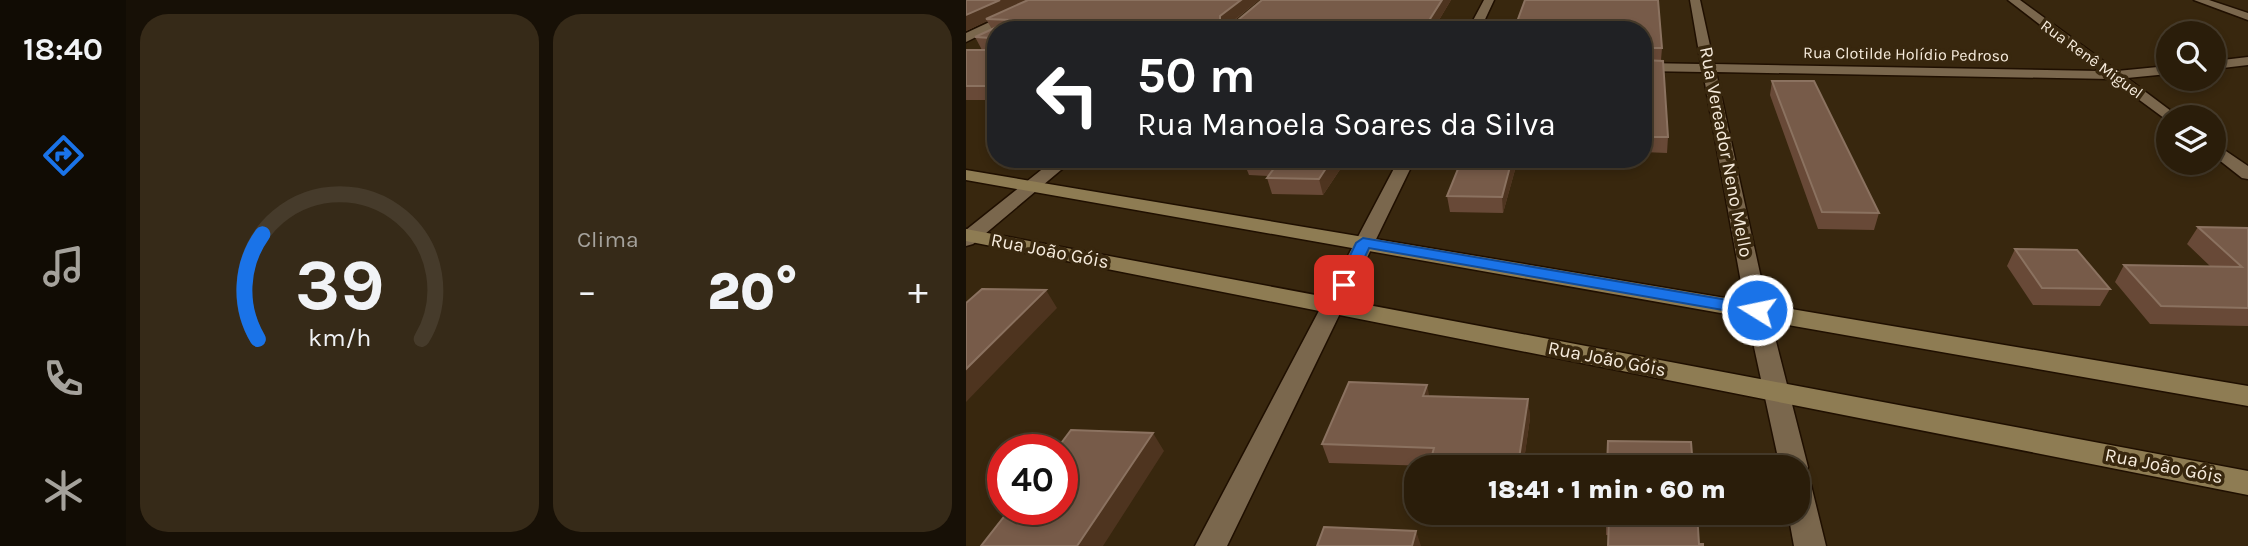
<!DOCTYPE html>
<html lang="pt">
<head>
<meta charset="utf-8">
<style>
	body { margin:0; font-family:Karla,sans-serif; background:#362a18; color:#f1f3f6; height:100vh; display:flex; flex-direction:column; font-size:26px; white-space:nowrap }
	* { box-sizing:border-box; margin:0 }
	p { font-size:23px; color:#a5a29c }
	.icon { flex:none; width:38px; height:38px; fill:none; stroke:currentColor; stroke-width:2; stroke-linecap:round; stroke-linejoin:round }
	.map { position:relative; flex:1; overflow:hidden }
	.drawer { display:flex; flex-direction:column; gap:14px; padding:14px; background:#171006; width:840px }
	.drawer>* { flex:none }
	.hud { position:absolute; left:21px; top:21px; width:665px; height:147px; border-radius:28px; box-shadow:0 4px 10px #0003,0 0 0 2px #463b2b; background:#202124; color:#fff; overflow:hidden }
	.buttons { position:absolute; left:1190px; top:21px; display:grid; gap:14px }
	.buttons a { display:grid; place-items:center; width:70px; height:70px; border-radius:50%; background:#2a1d0a; box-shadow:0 4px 10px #0003,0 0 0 2px #463b2b; font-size:35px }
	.speed { position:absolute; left:21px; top:434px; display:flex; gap:14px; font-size:35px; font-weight:700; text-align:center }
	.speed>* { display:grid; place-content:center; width:91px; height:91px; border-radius:50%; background:#2a1d0a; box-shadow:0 4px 10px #0003,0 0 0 2px #463b2b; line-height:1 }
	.speed .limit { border:10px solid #d22; background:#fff; color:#111 }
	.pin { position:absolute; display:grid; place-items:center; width:60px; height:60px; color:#fff; margin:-30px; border-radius:14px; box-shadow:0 4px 10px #0006 }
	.me { position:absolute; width:77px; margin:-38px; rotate:280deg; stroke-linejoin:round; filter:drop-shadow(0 0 5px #0008) }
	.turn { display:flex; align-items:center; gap:24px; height:147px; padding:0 35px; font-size:32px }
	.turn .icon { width:91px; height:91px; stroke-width:2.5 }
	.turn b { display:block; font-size:49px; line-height:60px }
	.big { font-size:52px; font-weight:800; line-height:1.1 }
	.drawer .tile { flex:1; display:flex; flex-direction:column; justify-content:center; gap:10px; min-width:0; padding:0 24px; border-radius:28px; background:#362a18 }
	.drawer .dial { align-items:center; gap:0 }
	.dial svg { height:182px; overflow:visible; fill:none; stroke:#463b2b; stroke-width:7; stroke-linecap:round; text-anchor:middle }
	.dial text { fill:#f1f3f6; stroke:none }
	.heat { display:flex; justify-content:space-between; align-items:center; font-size:38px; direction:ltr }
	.drawer .tiles { flex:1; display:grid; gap:14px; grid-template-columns:repeat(2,1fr) }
	.trip { position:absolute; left:438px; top:455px; width:406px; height:70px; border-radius:28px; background:#2a1d0a; box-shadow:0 4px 10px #0003,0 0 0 2px #463b2b; font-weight:800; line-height:70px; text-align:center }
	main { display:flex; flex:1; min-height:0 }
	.tab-bar { display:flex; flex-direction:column; width:126px; justify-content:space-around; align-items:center; background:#110c04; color:#a5a29c }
	.tab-bar .icon { width:49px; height:49px }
	.tab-bar .active { color:#1a73e8 }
	.tab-bar b { font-size:32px; color:#f1f3f6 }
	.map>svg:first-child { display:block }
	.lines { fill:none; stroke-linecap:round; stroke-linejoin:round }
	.street-casing { stroke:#1f0f00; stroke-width:3 }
	.secondary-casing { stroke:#1f0f00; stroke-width:3 }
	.street { fill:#7a674d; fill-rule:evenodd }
	.secondary { fill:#8e7c53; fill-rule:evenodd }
	.wall { fill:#684937 }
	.shaded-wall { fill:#4e341f }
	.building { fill:#775b49; stroke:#8b7260; stroke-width:2 }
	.route { fill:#1a73e8; stroke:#114b97; stroke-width:2 }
	.labels { text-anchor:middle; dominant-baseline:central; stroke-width:7; stroke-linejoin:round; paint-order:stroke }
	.far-street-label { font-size:16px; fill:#f7ecdd; stroke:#38270e }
	.street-label { font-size:19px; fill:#f7ecdd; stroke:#38270e }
</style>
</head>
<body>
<main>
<nav class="tab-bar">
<b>18:40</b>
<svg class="icon active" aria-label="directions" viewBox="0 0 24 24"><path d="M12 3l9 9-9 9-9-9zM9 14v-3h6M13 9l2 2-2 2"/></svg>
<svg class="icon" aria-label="music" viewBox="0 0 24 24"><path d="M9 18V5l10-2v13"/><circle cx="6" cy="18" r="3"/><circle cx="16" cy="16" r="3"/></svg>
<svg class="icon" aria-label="phone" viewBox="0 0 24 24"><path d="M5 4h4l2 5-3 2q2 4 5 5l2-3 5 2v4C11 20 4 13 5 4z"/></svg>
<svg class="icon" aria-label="climate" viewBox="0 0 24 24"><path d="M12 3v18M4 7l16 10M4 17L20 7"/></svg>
</nav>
<section class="drawer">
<div class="tiles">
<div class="tile dial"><svg viewBox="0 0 100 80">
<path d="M14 69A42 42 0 1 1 86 69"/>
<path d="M14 69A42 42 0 0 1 16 23" stroke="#1a73e8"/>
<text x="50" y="56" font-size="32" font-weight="700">39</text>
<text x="50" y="72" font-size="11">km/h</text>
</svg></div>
<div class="tile"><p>Clima</p>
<div class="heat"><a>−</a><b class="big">20°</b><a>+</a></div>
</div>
</div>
</section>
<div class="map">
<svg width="1282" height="546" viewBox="0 0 1282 546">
	<rect width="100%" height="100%" fill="#38270e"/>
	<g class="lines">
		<defs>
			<path id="street" d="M71,0H85L0,42V33Z
				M518,0H528L514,30H502Z
				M724,0H734L748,64L1134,71L1042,0H1054L1151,71L1202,66V74L1161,78L1213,117H1202V121L1145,79L750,72L802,310L842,467L838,475L845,485L860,546H828L822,513H831V467H814L780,310L737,72L677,71V63L735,64Z
				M1228,0H1243L1282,13V20Z
				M1282,57V65L1248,69V61Z
				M1248,143L1282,166V179L1276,178L1248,156Z
				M89,159H108L7,244L0,246V230Z
				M433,159H449L261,546H229Z"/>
			<path id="secondary" d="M0,170L1282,386V406L0,180Z
				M0,229L1282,471V495L0,241Z"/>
		</defs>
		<use href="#street" class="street-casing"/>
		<use href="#secondary" class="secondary-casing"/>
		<use href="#street" class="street"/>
		<use href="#secondary" class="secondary"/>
	</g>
	<path class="wall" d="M0,0H293L269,20H272L296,0H485L467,30H30V100H0V50H16L9,37L26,29L21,21L0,31Z
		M677,30L696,48L695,60L702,137L701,153L677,152Z
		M806,81L913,213L908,230L852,229L804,95Z
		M381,159L357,195L306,194L301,178L302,176L283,175L277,160Z
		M552,159L537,213L484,212L481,196Z
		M1232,227L1282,228V326L1184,324L1149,282L1158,265L1245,267L1221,244Z
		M1049,249L1144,289L1134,306L1067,305L1041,266Z
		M463,397L562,399L564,418L557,467H466L465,466L363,463L356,444Z
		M640,513L733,544L640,535Z"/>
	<path class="shaded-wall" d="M34,0H65L20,19L21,21L0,31V15Z
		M275,0H293L258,28L254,20V16Z
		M476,0H485L467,30H457Z
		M366,159H381L357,195L353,179Z
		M546,159H552L537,213L536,197Z
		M80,290L91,308L0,402V369Z
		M461,385L465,404L457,396Z
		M562,399L564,418L557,467H552Z
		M187,433L198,451L137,546H111Z
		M450,531L455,546H446Z"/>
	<path class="building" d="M0,0H34L0,15Z
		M62,0H275L254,16V20H272L296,0H476L457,30L205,27L200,30H30V86H0V50H25V38L9,37L46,20L20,19Z
		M559,0H692L696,48H677V30H548Z
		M677,60L697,61L702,137H677Z
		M806,81H848L913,213L856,212Z
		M278,159H366L353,179L301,178L314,160Z
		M496,159H546L536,197L481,196Z
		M1232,227L1282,228V308L1195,306L1158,265L1276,267Z
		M1049,249L1111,250L1144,289L1076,288Z
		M16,289L80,290L0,369V303Z
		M383,382L461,385L457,396L562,399L552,465L464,462L468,448L356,444Z
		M105,430L187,433L111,546H15L44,509H96V450H90Z
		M642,441L725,442L727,467H641Z
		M640,513H731L733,544H737V546H642L643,517H639Z
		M358,527L450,531L446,546H351Z"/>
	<path class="route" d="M397,238L791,305L800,310L791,316L403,248L384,289H372L370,285L390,243Z"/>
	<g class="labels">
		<g class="far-street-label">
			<text transform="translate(940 54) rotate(1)">Rua Clotilde Holídio Pedroso</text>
			<text transform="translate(1126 59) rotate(36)">Rua Renê Miguel</text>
		</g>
		<g class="street-label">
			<text transform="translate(760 152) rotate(79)">Rua Vereador Neno Mello</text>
			<text transform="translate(84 251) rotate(11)">Rua João Góis</text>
			<text transform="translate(641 359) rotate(11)">Rua João Góis</text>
			<text transform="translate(1198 466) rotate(11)">Rua João Góis</text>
		</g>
	</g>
</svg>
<div class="buttons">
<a><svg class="icon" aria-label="search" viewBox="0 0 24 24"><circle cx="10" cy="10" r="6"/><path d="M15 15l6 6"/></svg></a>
<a><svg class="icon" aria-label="layers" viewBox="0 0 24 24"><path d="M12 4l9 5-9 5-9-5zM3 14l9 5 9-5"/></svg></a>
</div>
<div class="speed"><div class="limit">40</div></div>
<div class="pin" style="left:378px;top:285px;background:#d93025"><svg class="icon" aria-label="arrive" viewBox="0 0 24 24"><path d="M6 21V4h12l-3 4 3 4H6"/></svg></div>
<svg class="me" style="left:791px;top:310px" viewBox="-20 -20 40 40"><circle r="17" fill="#1a73e8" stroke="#fff" stroke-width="3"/><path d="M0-11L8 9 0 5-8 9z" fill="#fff"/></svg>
<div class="trip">18:41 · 1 min · 60 m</div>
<div class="hud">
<div class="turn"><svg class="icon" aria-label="left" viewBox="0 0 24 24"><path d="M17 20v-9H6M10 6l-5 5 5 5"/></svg><div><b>50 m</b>Rua Manoela Soares da Silva</div></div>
</div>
</div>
</main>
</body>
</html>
